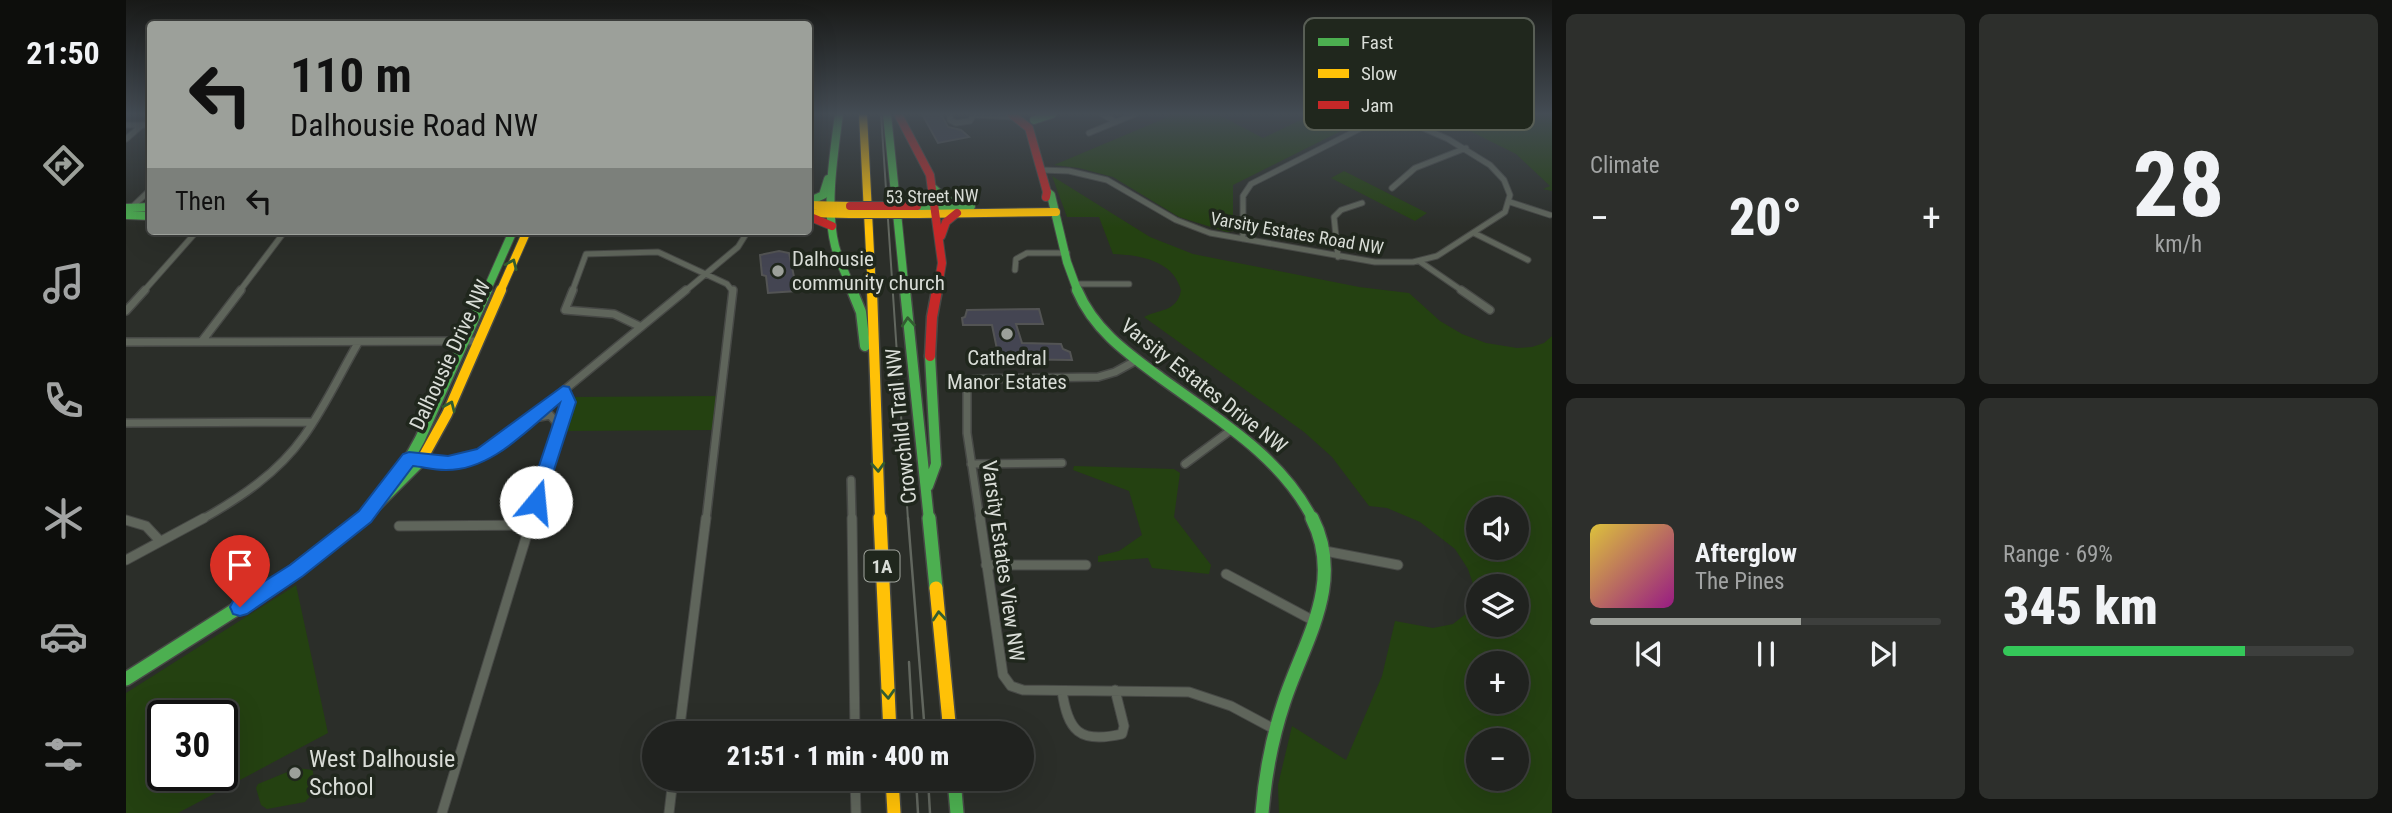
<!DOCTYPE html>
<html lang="en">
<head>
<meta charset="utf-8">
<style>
	body { margin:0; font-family:"Roboto Condensed",sans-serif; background:#2d2f2c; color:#f1f3f6; height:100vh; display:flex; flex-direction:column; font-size:26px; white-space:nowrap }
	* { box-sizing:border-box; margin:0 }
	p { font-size:23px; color:#a2a4a4 }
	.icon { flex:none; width:38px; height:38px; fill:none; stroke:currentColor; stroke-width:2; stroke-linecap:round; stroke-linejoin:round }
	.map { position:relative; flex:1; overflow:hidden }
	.panel { display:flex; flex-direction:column; gap:14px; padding:14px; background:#121311; width:840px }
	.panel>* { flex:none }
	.banner { position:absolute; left:21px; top:21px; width:665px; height:214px; border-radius:7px; box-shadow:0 7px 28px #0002,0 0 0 2px #3d3f3d; background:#9ca09a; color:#111; overflow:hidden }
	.fabs { position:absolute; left:1340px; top:497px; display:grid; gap:14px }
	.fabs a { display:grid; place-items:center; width:63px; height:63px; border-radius:50%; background:#20221f; box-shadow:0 7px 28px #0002,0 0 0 2px #3d3f3d; font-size:35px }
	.speed { position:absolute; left:21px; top:700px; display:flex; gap:14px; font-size:35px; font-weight:700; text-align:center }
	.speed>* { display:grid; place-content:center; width:91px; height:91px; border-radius:50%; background:#20221f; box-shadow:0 7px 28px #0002,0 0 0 2px #3d3f3d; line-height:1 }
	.speed .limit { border:4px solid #111; border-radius:10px; background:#fff; color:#111 }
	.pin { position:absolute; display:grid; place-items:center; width:60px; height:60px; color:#fff; margin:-72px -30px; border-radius:50% 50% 50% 0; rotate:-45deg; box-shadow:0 0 7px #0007 }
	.pin .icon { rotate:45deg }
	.me { position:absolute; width:77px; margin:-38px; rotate:17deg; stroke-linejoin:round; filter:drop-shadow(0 0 5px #0008) }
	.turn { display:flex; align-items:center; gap:24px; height:147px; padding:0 28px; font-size:32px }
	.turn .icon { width:91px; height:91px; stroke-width:2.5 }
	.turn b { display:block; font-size:49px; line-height:60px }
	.then { display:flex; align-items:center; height:66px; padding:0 28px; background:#0003; gap:14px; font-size:26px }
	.big { font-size:52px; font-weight:800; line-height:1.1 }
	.panel .tile { flex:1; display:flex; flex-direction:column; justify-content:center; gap:10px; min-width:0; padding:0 24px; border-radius:10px; background:#2d2f2c }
	.panel .dial { align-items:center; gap:0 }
	.dial b { font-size:91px; line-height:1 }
	.song { display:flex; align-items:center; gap:21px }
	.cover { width:84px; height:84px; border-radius:10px; background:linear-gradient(135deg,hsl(50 70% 55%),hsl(310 70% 35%)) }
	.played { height:7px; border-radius:4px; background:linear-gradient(90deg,#9ca09a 60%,#3d3f3d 60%) }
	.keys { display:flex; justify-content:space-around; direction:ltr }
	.heat { display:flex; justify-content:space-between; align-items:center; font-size:38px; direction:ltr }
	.charge { height:10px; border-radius:5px; background:linear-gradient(90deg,#34c759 69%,#3d3f3d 0) }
	.panel .tiles { flex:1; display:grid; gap:14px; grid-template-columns:repeat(2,1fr) }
	.trip { position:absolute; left:516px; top:721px; width:392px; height:70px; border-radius:35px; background:#20221f; box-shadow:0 7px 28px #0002,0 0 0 2px #3d3f3d; font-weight:800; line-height:70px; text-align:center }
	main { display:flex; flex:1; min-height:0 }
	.tab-bar { display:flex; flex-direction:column; width:126px; justify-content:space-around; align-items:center; background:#0d0e0c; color:#a2a4a4 }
	.tab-bar .icon { width:49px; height:49px }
	.tab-bar .current { color:#9ca09a }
	.tab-bar b { font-size:32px; color:#f1f3f6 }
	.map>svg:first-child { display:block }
	.green { fill:#244111; fill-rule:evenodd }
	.building { fill:#444552; stroke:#535454; stroke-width:2 }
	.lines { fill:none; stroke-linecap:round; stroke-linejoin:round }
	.street-far2-casing { stroke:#474946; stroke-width:7 }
	.street-far1-casing { stroke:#474946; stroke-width:10 }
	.street-casing { stroke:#474946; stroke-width:11 }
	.fast-far2-casing { stroke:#474946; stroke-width:10 }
	.fast-far1-casing { stroke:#474946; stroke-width:13 }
	.fast-casing { stroke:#474946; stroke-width:16 }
	.slow-far2-casing { stroke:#474946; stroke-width:10 }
	.slow-far1-casing { stroke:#474946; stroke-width:13 }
	.slow-casing { stroke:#474946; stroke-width:16 }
	.jam-far1-casing { stroke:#474946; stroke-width:10 }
	.jam-casing { stroke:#474946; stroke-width:13 }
	.street-far2 { stroke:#5f655b; stroke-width:5 }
	.street-far1 { stroke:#5f655b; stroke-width:7 }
	.street { stroke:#5f655b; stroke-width:9 }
	.fast-far2 { stroke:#4caf50; stroke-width:8 }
	.fast-far1 { stroke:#4caf50; stroke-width:10 }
	.fast { stroke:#4caf50; stroke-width:13 }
	.slow-far2 { stroke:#ffc107; stroke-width:8 }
	.slow-far1 { stroke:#ffc107; stroke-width:10 }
	.slow { stroke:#ffc107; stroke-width:13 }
	.jam-far1 { stroke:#c62828; stroke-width:8 }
	.jam { stroke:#c62828; stroke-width:10 }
	.tram-far1 { stroke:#62675f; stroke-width:2 }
	.tram { stroke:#62675f; stroke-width:2.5 }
	.slow-bridge-casing { stroke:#474946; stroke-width:10; stroke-linecap:butt }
	.jam-bridge-casing { stroke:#474946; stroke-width:10; stroke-linecap:butt }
	.slow-bridge { stroke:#ffc107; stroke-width:8 }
	.jam-bridge { stroke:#c62828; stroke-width:8 }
	.oneway { stroke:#325d31 }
	.route { fill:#1a73e8; stroke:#114b97; stroke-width:2 }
	.poi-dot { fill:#9ca09a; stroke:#20271d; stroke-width:2.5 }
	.labels { text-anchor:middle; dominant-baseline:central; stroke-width:7; stroke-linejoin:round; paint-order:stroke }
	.far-street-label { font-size:18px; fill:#d9ddd7; stroke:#20271d }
	.shield { fill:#20271d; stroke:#a2a69f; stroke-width:2 }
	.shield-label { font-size:19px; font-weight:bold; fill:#d9ddd7 }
	.poi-label { font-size:21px; fill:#d9ddd7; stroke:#20271d; text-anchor:start }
	.street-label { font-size:21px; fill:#d9ddd7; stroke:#20271d }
	.near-poi-label { font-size:24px; fill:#d9ddd7; stroke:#20271d; text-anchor:start }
	.key { fill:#20271d; stroke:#585e55; stroke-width:2 }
	.key-label { font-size:19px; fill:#d9ddd7 }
</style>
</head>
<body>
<main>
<nav class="tab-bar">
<b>21:50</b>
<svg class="icon current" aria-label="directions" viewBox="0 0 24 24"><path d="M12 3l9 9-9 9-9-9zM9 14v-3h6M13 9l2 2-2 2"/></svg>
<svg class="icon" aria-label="music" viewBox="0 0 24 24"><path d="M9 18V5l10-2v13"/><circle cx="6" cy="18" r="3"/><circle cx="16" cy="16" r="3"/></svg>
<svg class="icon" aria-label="phone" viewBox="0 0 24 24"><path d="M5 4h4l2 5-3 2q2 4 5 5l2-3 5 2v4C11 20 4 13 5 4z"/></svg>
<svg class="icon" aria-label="climate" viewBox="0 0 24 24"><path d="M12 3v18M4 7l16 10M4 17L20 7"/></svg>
<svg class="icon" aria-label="car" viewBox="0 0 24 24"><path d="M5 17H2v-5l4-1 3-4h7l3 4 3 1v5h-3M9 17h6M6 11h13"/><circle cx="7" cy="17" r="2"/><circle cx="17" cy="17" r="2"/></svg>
<svg class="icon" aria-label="filters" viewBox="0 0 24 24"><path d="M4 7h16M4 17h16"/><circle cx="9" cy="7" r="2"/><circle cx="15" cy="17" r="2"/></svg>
</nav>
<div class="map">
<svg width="1426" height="813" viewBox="0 0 1426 813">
	<rect width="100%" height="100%" fill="#2b2e29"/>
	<path class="green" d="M1049,114H1091L1137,138L1187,114H1249L1107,185V231L1101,232L1053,217L987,177L953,168L928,165Z
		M1322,114H1426V191L1417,189L1424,186L1390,154L1316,117Z
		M1218,171L1301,213L1289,221L1205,178Z
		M926,176L1024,237L1067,254L1233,287L1283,293L1314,321L1336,334L1360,343L1391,348L1406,347L1418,343L1426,336V813H1153L1152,785L1166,726L1220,760L1256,676L1269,621L1307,628L1327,624L1341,613L1347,601V584L1342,569L1329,549L1294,522L1261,508L1243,506L1206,457L1178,432L1018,317C1032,309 1051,313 1055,290C1047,260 1013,255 987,254L973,217H941ZM1353,509H1391V548H1353ZM1353,586H1391V625H1353ZM1353,663H1391V702H1353ZM1353,740H1391V779H1353Z
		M592,396L588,430L438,431L448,397Z
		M948,466L1048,469L1054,473L1048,517L1085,565L1083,574L1026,568L1022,558L972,562V556L993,551L1016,535L1003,491L947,470Z
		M170,585L202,733L52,813H0V693ZM37,716H96V775H37Z
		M171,768L187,770L188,792L179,802L141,809L135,805L130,788L132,784Z"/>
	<path class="building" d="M796,114H815L822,127L835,130L843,137L812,143Z
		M653,251L663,253L671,291L642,293L640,276L636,275L634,255Z
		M913,309L917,324H890L896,343L935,344L937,349L944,352L946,360L873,359L866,325H837L836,318L839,317L841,310Z"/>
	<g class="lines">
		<defs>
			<path id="street-far2" d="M824,114V120L830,123L844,121L848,114
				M976,114L990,122
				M849,115L886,117
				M0,125H24
				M963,133L1009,114
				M0,139L16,125
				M916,170L943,171L981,180L1050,220L1084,233L1249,262H1287L1311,256L1379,212L1384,195L1378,180L1364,165L1322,139L1265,114
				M1266,188L1289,168L1340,148
				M1384,202L1424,215
				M5,208L24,190
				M1348,233L1402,260
				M1117,239V196L1125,184L1263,114
				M1212,257L1208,217L1215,210L1236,203
				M1293,261L1338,292
				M889,270L890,259L901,253H941
				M951,284H1003
				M17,292L71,231
				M113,292L159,231
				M446,292L460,254L532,252L601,284L607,292
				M558,292L612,247L622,231"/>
			<path id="street-far1" d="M447,290L439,310L488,314L515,327
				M1335,290L1364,310
				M0,311L19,290
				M76,341L115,290
				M0,342L352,341
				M408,418L424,415L430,422L431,429
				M0,423L186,422
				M291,460C320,463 344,461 369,447L560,290
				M845,464L936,463
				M1059,464L1105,430
				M725,480L726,520
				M75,520C114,498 152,473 178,436C199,407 214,374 232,343
				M406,520L442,402L437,392
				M580,520L607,290
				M854,520L841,433V384L849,379L972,377L989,372L1011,360"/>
			<path id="street" d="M726,518L729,733
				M854,518L877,675L885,686L897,690L1063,692L1105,706L1148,729
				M0,520L20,526L34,541
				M273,526L403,525
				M1199,551L1272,565
				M0,560L78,518
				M860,565H960
				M1100,574L1188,621
				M936,691C942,731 953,744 996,734L998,726L989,690
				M553,733L580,518
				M729,779L730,813
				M316,813L406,518
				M543,813L547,779"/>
			<path id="fast-far2" d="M713,114C708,153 699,207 709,246C713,261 721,277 727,292
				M761,114L779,292
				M908,120L926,114
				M808,189L819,199L838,206
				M921,192L925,195L941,262L952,292
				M682,202L697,195L702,179
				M791,206H845
				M0,208L24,207
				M0,215L24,216
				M360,292L387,231"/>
			<path id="fast-far1" d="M726,290L735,312L739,346
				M779,290L803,520
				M951,290C968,330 1001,353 1035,378C1090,418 1156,457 1187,520
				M802,486L810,464L804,356
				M249,503L283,459L294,439L361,290
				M236,520L295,461"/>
			<path id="fast" d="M803,518L810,588
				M0,679L156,580L238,518
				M828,779L831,813
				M1136,813C1139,775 1146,738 1158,702C1178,641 1219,583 1186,518"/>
			<path id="slow-far2" d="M737,114L746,292
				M682,205L724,206
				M682,213L724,214
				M792,214L930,212
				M374,292L401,231"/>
			<path id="slow-far1" d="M746,290L754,520
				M295,461L321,414L375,290"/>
			<path id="slow" d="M754,518L764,733
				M810,588L824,733
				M766,779L768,813"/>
			<path id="jam-far1" d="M772,114L804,175L816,263L811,292
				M885,114L903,128L921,192L920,197
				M682,216L706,226
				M815,236L820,222L831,213"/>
			<path id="jam" d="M804,356L806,317L811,290"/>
		</defs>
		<use href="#street-far2" class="street-far2-casing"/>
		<use href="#street-far1" class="street-far1-casing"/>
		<use href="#street" class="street-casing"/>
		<use href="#fast-far2" class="fast-far2-casing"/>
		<use href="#fast-far1" class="fast-far1-casing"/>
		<use href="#fast" class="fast-casing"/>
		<use href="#slow-far2" class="slow-far2-casing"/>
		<use href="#slow-far1" class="slow-far1-casing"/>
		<use href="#slow" class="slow-casing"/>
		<use href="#jam-far1" class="jam-far1-casing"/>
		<use href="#jam" class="jam-casing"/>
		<use href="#street-far2" class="street-far2"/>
		<use href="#street-far1" class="street-far1"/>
		<use href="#street" class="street"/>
		<use href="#fast-far2" class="fast-far2"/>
		<use href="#fast-far1" class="fast-far1"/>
		<use href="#fast" class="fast"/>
		<use href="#slow-far2" class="slow-far2"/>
		<use href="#slow-far1" class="slow-far1"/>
		<use href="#slow" class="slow"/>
		<use href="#jam-far1" class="jam-far1"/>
		<use href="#jam" class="jam"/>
		<path class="tram-far1" d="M755,114L782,520"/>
		<path class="tram" d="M782,518L799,733
			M783,662L787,733
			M790,779L792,813
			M802,779L804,813"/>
		<defs>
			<path id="slow-bridge" d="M724,214H792"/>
			<path id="jam-bridge" d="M724,206H791"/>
		</defs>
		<use href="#slow-bridge" class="slow-bridge-casing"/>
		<use href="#jam-bridge" class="jam-bridge-casing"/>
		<use href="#slow-bridge" class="slow-bridge"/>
		<use href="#jam-bridge" class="jam-bridge"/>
	</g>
	<defs><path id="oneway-chevron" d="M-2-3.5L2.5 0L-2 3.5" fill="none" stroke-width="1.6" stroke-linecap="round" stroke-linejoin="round" transform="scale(1.75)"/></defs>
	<g class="oneway">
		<use href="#oneway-chevron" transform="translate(386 264) rotate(-66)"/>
		<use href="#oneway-chevron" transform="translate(782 322) rotate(-95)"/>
		<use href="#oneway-chevron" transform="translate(324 406) rotate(-66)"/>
		<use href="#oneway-chevron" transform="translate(752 467) rotate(87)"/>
		<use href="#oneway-chevron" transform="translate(813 616) rotate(-95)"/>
		<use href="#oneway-chevron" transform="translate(762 694) rotate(87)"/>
	</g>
	<linearGradient id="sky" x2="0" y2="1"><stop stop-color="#181917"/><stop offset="0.5" stop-color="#444c54"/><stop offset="1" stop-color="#444c54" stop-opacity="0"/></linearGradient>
	<rect width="1426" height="228" fill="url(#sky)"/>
	<path class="route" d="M437,386L443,387L450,402L416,507L410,509L404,507L401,502L434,403C401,430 365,471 319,470C308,470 297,467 287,466L245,522L177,576L121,614L114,616L107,614L104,607L107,601L164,565L233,511L277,454L283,452L322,456L351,449Z"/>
	<g class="poi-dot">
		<circle cx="652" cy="271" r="7"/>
		<circle cx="881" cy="334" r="7"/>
		<circle cx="169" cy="773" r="7"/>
	</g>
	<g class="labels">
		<g class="far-street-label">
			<text transform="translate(806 196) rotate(-1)">53 Street NW</text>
			<text transform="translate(1171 233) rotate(10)">Varsity Estates Road NW</text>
		</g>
		<rect class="shield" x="738.5" y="550.5" width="35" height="31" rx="5"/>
		<g class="shield-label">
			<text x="756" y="566">1A</text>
		</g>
		<g class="poi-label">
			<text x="666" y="259">Dalhousie<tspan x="666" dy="24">community church</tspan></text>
			<text x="881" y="358" text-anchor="middle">Cathedral<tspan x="881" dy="24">Manor Estates</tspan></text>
		</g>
		<g class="street-label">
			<text transform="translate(324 355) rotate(-65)">Dalhousie Drive NW</text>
			<text transform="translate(1078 386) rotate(38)">Varsity Estates Drive NW</text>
			<text transform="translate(775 426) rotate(-96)">Crowchild Trail NW</text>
			<text transform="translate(877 561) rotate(82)">Varsity Estates View NW</text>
		</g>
		<g class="near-poi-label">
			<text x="183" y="759">West Dalhousie<tspan x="183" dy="28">School</tspan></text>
		</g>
	</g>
	<rect x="1178" y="18" width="230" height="112" rx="10" class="key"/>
	<rect x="1192" y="38" width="31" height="8" fill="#4caf50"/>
	<rect x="1192" y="69" width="31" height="9" fill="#ffc107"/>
	<rect x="1192" y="101" width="31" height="8" fill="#c62828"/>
	<g class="key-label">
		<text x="1235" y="49">Fast</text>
		<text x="1235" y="80">Slow</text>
		<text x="1235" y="112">Jam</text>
	</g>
</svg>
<div class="fabs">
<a><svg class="icon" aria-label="sound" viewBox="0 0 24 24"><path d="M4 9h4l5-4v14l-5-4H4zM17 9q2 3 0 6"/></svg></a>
<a><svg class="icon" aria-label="layers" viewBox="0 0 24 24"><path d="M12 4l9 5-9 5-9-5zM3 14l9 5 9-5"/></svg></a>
<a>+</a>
<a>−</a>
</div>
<div class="speed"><div class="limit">30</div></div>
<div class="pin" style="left:114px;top:607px;background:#d93025"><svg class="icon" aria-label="arrive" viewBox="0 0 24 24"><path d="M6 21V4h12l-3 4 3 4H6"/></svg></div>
<svg class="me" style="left:410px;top:502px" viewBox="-20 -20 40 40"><circle r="19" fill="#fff"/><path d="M0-13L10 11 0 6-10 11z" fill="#1a73e8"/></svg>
<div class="trip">21:51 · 1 min · 400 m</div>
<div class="banner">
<div class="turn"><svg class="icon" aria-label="left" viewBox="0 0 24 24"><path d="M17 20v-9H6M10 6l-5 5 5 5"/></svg><div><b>110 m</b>Dalhousie Road NW</div></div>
<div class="then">Then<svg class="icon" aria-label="left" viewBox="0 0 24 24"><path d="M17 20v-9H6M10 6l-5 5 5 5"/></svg></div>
</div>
</div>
<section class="panel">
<div class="tiles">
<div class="tile"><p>Climate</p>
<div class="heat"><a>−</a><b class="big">20°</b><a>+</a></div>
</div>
<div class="tile dial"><b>28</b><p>km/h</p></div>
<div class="tile">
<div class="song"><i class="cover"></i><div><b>Afterglow</b><p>The Pines</p></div></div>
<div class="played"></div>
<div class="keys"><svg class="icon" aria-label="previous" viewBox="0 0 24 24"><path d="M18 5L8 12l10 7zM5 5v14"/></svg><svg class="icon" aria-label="pause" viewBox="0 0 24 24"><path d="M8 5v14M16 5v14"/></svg><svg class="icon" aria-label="next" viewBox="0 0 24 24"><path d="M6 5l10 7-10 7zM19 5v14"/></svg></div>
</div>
<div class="tile"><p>Range · 69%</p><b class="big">345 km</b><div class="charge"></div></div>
</div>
</section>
</main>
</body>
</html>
